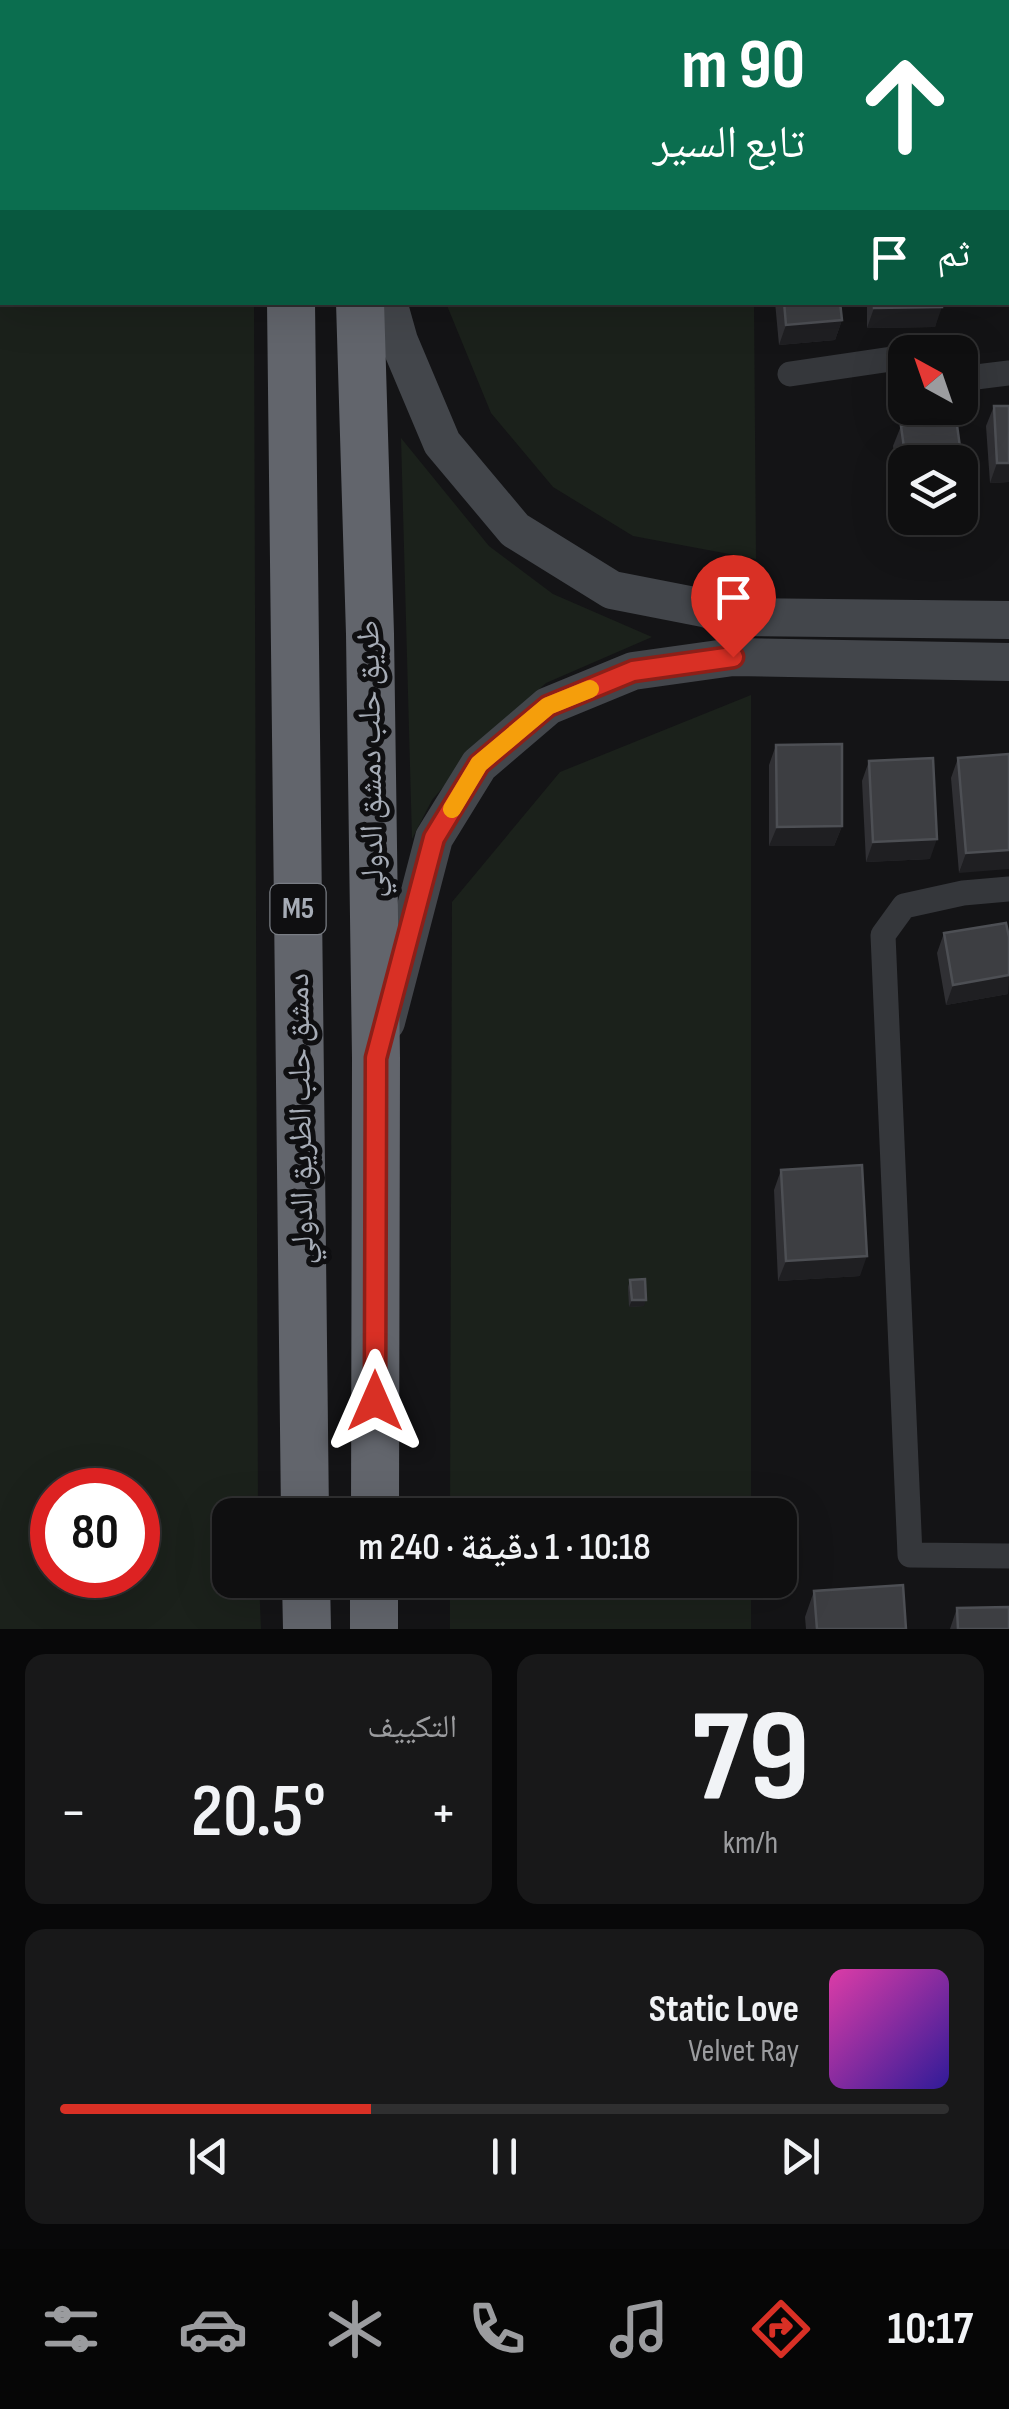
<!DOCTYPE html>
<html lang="ar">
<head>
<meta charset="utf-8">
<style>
	body { margin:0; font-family:"Sofia Sans Condensed","Noto Naskh Arabic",sans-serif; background:#181819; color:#f1f3f6; direction:rtl; height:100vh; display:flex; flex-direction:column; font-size:38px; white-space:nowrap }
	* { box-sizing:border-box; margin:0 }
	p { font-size:32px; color:#9b9c9f }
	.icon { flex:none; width:55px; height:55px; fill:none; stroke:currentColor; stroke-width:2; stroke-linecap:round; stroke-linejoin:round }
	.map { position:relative; height:1629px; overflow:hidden; direction:ltr }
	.sheet { display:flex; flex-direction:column; gap:25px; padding:25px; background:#080809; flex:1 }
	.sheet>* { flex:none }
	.banner { position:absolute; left:0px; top:0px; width:1010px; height:305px; box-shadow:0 10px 40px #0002,0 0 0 2px #2f2f30; direction:rtl; background:#0b6e4f; color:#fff; overflow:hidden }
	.needle { width:65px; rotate:320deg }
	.tools { position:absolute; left:888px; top:335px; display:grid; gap:20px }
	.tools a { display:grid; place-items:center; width:90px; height:90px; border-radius:20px; background:#0f0f10; box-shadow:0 10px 40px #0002,0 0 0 2px #2f2f30; font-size:50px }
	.speed { position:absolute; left:30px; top:1468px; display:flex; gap:20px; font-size:50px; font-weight:700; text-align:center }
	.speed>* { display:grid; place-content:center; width:130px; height:130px; border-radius:50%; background:#0f0f10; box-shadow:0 10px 40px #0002,0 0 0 2px #2f2f30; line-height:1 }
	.speed .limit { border:15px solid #d22; background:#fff; color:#111 }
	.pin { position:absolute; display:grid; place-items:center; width:85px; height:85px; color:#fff; margin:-102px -42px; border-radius:50% 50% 50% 0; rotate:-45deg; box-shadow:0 0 10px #0007 }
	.pin .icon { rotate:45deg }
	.me { position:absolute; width:110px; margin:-55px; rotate:0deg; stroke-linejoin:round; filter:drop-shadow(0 0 8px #0008) }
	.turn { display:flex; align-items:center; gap:35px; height:210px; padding:0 40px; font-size:45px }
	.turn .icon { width:130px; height:130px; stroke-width:2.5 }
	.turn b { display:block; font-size:70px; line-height:85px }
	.then { display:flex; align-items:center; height:95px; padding:0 40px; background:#0003; gap:20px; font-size:38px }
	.big { font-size:75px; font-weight:600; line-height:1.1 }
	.sheet .widget { flex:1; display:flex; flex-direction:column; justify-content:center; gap:15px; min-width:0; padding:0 35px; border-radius:20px; background:#181819 }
	.sheet .dial { align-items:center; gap:0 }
	.dial b { font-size:130px; line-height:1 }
	.song { display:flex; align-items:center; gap:30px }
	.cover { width:120px; height:120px; border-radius:15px; background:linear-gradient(135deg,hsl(320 70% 55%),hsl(250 70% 35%)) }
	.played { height:10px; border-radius:5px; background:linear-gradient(90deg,#d93025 35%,#2f2f30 35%) }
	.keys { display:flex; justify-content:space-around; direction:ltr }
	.heat { display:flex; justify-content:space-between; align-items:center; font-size:55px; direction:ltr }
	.sheet .tiles { flex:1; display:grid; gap:25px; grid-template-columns:1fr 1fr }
	.widget:last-child { grid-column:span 2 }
	.trip { position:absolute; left:212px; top:1498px; width:585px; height:100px; border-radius:20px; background:#0f0f10; box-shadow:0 10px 40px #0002,0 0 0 2px #2f2f30; font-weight:600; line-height:100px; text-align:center; direction:rtl }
	.menu { display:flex; height:160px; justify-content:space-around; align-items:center; background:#060606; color:#9b9c9f }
	.menu .icon { width:70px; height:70px }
	.menu .selected { color:#d93025 }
	.menu b { font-size:45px; color:#f1f3f6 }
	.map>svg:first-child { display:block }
	.green { fill:#1b211b; fill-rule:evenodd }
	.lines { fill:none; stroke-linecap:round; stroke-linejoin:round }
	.street { stroke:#35373b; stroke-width:25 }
	.secondary { stroke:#43464b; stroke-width:38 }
	.highway { stroke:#62656c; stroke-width:48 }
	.wall { fill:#303034 }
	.shaded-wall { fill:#1f1f22 }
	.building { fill:#3d3e42; stroke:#4d4f54; stroke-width:2.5 }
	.route-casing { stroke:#8d1f18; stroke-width:25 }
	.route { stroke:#d93025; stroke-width:18 }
	.slow { stroke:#f59e0b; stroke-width:18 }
	.labels { text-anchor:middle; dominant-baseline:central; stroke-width:10; stroke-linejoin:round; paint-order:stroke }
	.shield { fill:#0f0f11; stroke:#797d84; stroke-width:2.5 }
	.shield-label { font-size:30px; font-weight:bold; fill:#a6acb6 }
	.street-label { font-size:32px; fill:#a6acb6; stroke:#0f0f11 }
</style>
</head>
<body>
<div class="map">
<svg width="1009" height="1629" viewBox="0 0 1009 1629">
	<rect width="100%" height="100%" fill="#141416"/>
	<path class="green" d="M0,0H253L2,2V302L254,303L258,1515H230V1580H259L261,1629H0ZM52,1490H138V1575H52Z
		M446,303H754L756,559L633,536L553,487L491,413Z
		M401,438L489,546L553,594L652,637L546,683L485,739L432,800L412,839Z
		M751,695V1515H450L452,902L560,772Z
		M450,1580H751V1629H450Z"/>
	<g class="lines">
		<path class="street" d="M1008,173H1009
			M939,352H941
			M960,370L968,378L1009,373
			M790,374L905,357
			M1009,889L963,893L904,906L883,935L910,1555L1009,1556"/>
		<path class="secondary" d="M388,302L399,341L442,443L515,530L612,590L704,608L734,617L1009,620
			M386,1022L434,838L479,765L548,706L633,671L733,657L1009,662"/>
		<path class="highway" d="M292,2V0
			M360,2V0
			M291,302L305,1515
			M360,302L370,634L376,1058L375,1515
			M306,1580L307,1629
			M374,1629V1580"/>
	</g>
	<path class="wall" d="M775,302H840L842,320L835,340L779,345Z
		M867,302H942L935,327L867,328Z
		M994,406L1009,482L990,483L986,426Z
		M956,418L964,476L960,487V462H905V503H901L893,446L901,426Z
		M776,745L842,826L834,846H769V765Z
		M1009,754L959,873L951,778L958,758Z
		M869,761L930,859L866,862L862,781Z
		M944,933L1009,937L1008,994L946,1005L937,953Z
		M781,1170L860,1276L778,1281L774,1190Z
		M630,1280L644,1306L629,1307L628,1287Z
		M814,1591L906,1629H806L805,1617Z
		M957,1608L1009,1629H950Z"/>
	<path class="shaded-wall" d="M834,0H858L857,2H834Z
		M944,0H991L990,2H930Z
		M942,307L935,327L867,328L874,308Z
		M842,320L835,340L779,345L786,325Z
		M997,463H1009V482L990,483Z
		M842,826L834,846H769L777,827Z
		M937,839L930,859L866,862L873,842Z
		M1009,850V869L959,873L966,853Z
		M1009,975L1008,994L946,1005L953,985Z
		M867,1256L860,1276L778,1281L786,1261Z
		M632,1300H646L644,1306L629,1307Z"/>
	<path class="building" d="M787,0H837V2H787Z
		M784,302H840L842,320L786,325Z
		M874,302H942V307L874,308Z
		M994,406H1009V463H997Z
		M956,418L964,476H960V462H906L901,426Z
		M842,744V826L777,827L776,745Z
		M1009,754V850L966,853L958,758Z
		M933,758L937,839L873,842L869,761Z
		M1006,923L1009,937V975L953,985L944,933Z
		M862,1165L867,1256L786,1261L781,1170Z
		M645,1279L646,1300H632L630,1280Z
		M903,1585L906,1629H817L814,1591Z
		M1009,1607V1629H958L957,1608Z"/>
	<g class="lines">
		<defs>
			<path id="route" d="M375,1401L376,1058L434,838L479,764L548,706L633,671L733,657"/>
		</defs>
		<use href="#route" class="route-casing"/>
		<use href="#route" class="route"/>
		<path class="slow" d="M452,809L479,764L548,706L590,689"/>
	</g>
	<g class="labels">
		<rect class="shield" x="270.5" y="884" width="55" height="50" rx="8"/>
		<g class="shield-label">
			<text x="298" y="909">M5</text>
		</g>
		<g class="street-label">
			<text transform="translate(371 759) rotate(-91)">طريق حلب دمشق الدولي</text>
			<text transform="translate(301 1119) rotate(-91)">دمشق حلب الطريق الدولي</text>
		</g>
	</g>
</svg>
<div class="tools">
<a><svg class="needle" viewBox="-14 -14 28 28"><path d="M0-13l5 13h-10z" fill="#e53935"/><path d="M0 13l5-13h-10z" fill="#9b9c9f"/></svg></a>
<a><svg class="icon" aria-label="layers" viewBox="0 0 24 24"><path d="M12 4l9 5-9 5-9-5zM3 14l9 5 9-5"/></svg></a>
</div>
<div class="speed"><div class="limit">80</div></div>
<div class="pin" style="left:733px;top:657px;background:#d93025"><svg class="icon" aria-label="arrive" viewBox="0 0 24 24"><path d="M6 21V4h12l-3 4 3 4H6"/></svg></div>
<svg class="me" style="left:375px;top:1401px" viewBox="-20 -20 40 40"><path d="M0-17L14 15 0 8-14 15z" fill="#d93025" stroke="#fff" stroke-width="4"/></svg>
<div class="trip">10:18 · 1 دقيقة · 240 m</div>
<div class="banner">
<div class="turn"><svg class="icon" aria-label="ahead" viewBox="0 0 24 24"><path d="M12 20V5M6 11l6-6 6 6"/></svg><div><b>90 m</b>تابع السير</div></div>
<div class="then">ثم<svg class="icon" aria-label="arrive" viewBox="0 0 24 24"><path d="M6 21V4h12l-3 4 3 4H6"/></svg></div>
</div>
</div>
<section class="sheet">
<div class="tiles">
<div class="widget dial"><b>79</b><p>km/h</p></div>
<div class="widget"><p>التكييف</p>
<div class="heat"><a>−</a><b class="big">20.5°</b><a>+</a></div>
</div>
<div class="widget">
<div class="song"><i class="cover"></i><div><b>Static Love</b><p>Velvet Ray</p></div></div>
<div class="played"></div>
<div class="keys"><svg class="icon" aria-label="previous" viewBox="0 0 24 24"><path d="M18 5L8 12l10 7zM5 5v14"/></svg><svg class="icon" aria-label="pause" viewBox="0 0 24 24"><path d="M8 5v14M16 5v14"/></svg><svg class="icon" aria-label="next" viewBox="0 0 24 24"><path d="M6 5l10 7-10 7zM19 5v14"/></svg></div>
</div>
</div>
</section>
<nav class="menu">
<b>10:17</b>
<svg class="icon selected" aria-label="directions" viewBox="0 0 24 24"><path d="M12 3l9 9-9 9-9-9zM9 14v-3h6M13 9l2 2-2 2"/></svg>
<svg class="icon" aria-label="music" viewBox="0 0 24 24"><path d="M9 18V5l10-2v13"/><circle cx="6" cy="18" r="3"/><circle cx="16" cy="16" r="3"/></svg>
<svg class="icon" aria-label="phone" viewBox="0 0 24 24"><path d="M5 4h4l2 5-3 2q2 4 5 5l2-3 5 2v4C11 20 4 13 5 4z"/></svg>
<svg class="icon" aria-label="climate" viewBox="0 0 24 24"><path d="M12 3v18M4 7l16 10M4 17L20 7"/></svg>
<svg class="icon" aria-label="car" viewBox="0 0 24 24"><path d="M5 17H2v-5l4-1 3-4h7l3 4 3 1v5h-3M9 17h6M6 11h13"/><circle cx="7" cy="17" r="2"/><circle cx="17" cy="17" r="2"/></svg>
<svg class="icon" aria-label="filters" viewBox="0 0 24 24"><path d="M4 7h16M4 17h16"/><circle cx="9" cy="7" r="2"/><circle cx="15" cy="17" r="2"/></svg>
</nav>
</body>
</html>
